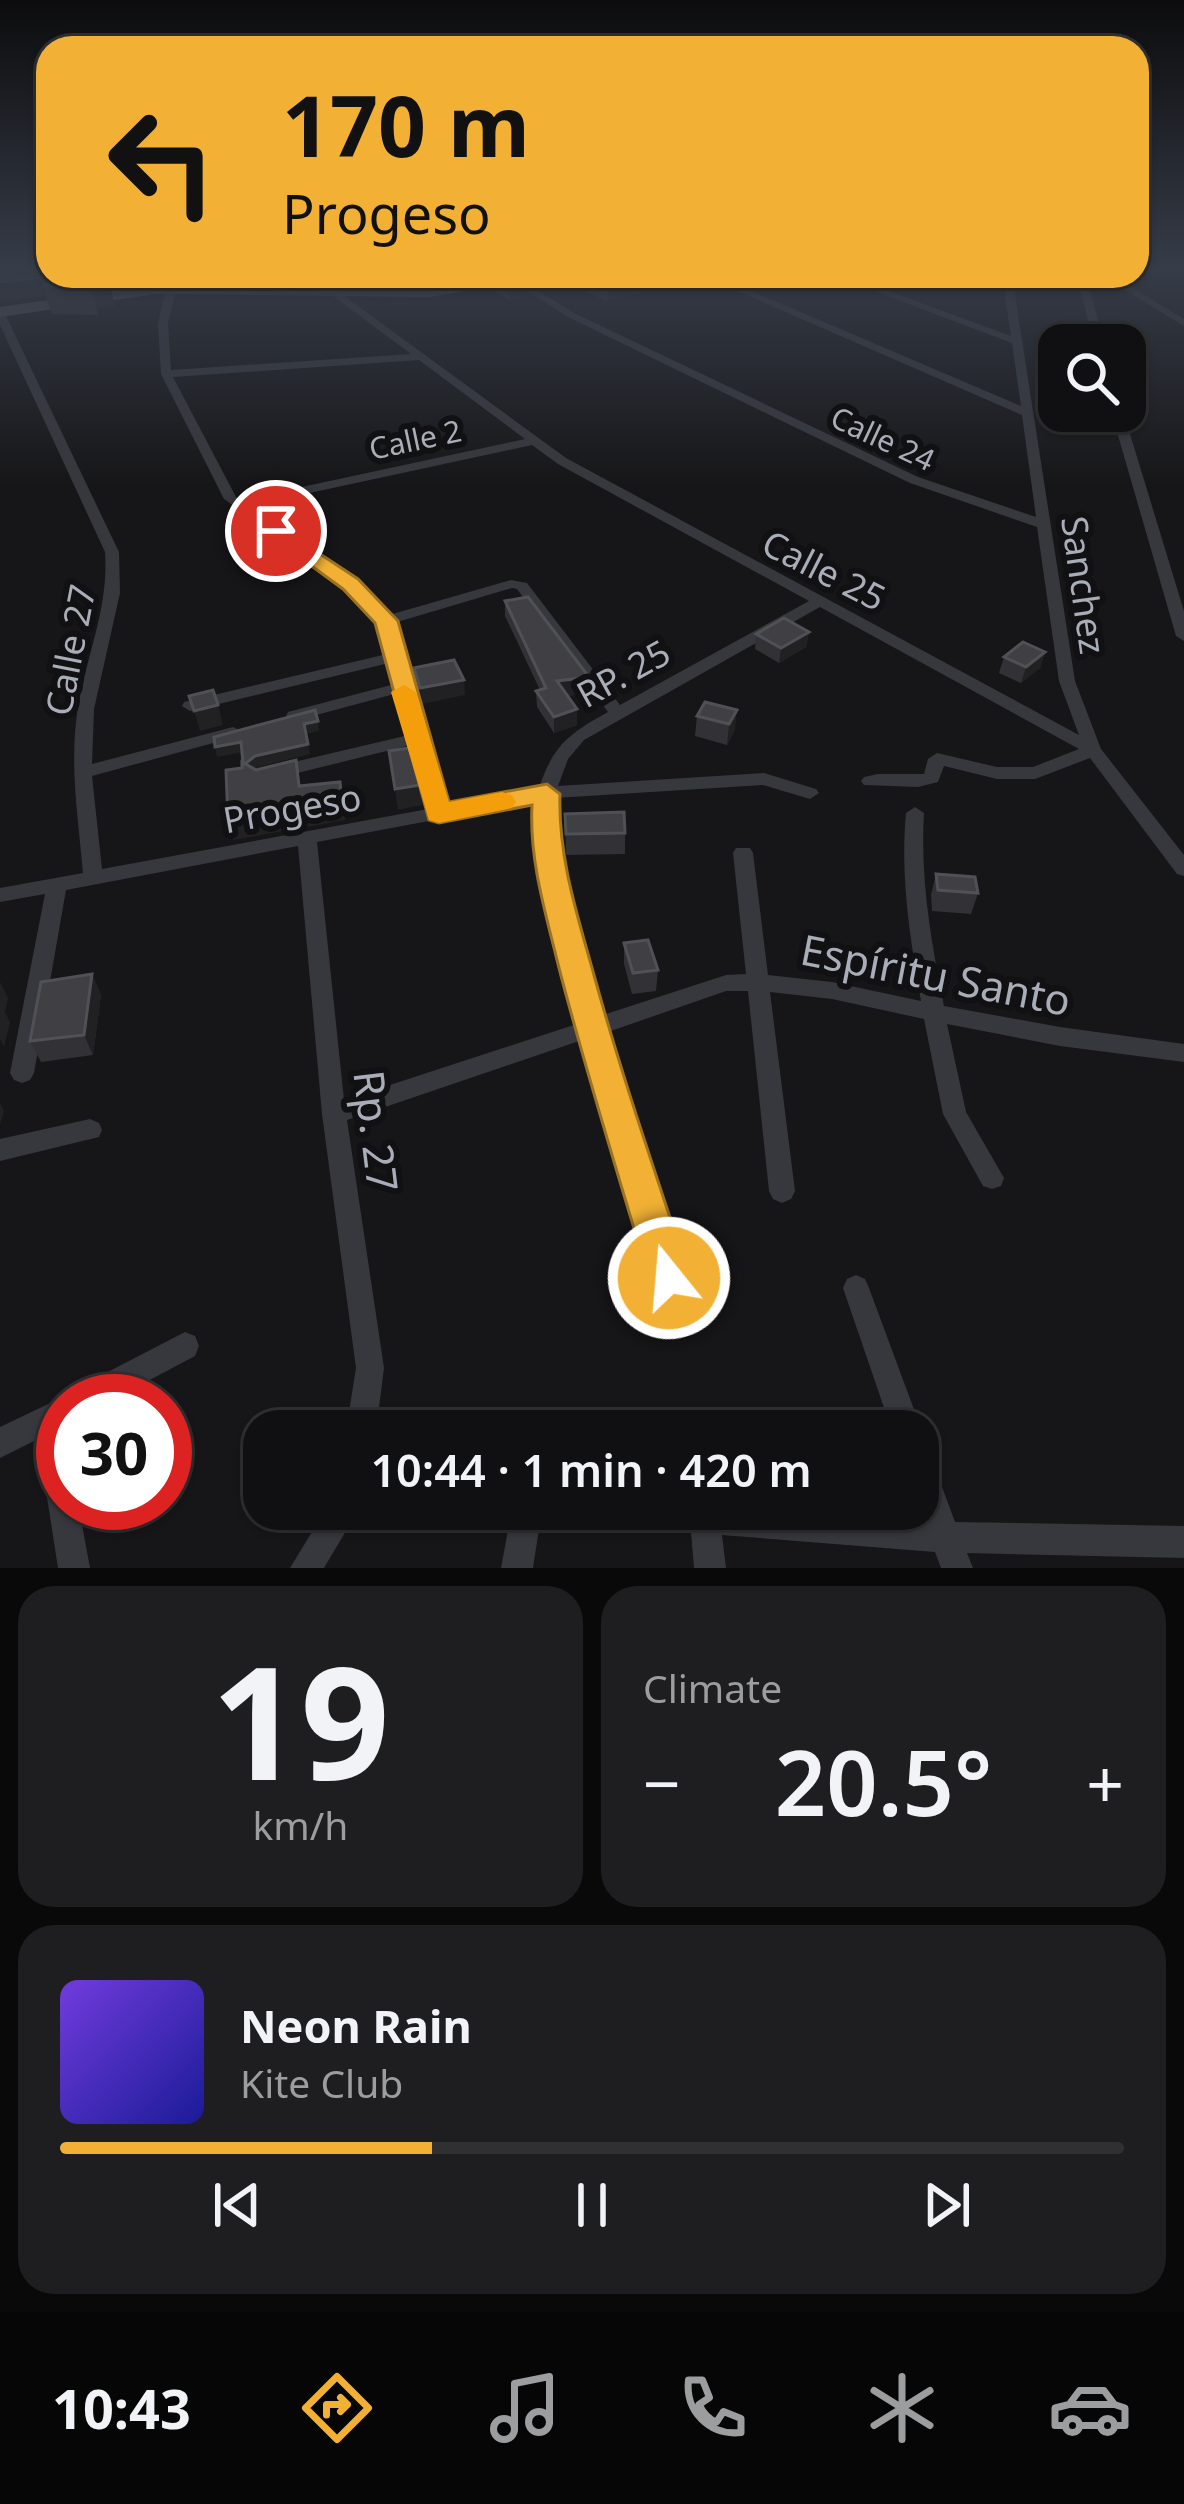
<!DOCTYPE html>
<html lang="en">
<head>
<meta charset="utf-8">
<style>
	body { margin:0; font-family:"Noto Sans",sans-serif; background:#1e1e20; color:#f1f3f6; height:100vh; display:flex; flex-direction:column; font-size:45px; white-space:nowrap }
	* { box-sizing:border-box; margin:0 }
	p { font-size:39px; color:#9c9d9f }
	.icon { flex:none; width:66px; height:66px; fill:none; stroke:currentColor; stroke-width:2; stroke-linecap:round; stroke-linejoin:round }
	.map { position:relative; height:1568px; overflow:hidden }
	.sheet { display:flex; flex-direction:column; gap:18px; padding:18px; background:#09090a; flex:1 }
	.sheet>* { flex:none }
	.hud { position:absolute; left:36px; top:36px; width:1113px; height:252px; border-radius:36px; box-shadow:0 3px 9px #0004,0 0 0 3px #303032; background:#f2b134; color:#111; overflow:hidden }
	.tools { position:absolute; left:1038px; top:324px; display:grid; gap:24px }
	.tools a { display:grid; place-items:center; width:108px; height:108px; border-radius:24px; background:#101012; box-shadow:0 3px 9px #0004,0 0 0 3px #303032; font-size:60px }
	.speed { position:absolute; left:36px; top:1374px; display:flex; gap:24px; font-size:60px; font-weight:700; text-align:center }
	.speed>* { display:grid; place-content:center; width:156px; height:156px; border-radius:50%; background:#101012; box-shadow:0 3px 9px #0004,0 0 0 3px #303032; line-height:1 }
	.speed .limit { border:18px solid #d22; background:#fff; color:#111 }
	.pin { position:absolute; display:grid; place-items:center; width:102px; height:102px; color:#fff; margin:-51px; border:6px solid #fff; border-radius:50%; box-shadow:0 3px 12px #0007 }
	.me { position:absolute; width:132px; margin:-66px; rotate:343deg; stroke-linejoin:round; filter:drop-shadow(0 0 9px #0008) }
	.turn { display:flex; align-items:center; gap:42px; height:252px; padding:0 48px; font-size:54px }
	.turn .icon { width:156px; height:156px; stroke-width:2.5 }
	.turn b { display:block; font-size:84px; line-height:102px }
	.big { font-size:90px; font-weight:600; line-height:1.1 }
	.sheet .card { flex:1; display:flex; flex-direction:column; justify-content:center; gap:18px; min-width:0; padding:0 42px; border-radius:36px; background:#1e1e20 }
	.sheet .dial { align-items:center; gap:0 }
	.dial b { font-size:156px; line-height:1 }
	.song { display:flex; align-items:center; gap:36px }
	.cover { width:144px; height:144px; border-radius:18px; background:linear-gradient(135deg,hsl(260 70% 55%),hsl(240 70% 35%)) }
	.played { height:12px; border-radius:6px; background:linear-gradient(90deg,#f2b134 35%,#303032 35%) }
	.keys { display:flex; justify-content:space-around; direction:ltr }
	.heat { display:flex; justify-content:space-between; align-items:center; font-size:66px; direction:ltr }
	.sheet .tiles { flex:1; display:grid; gap:18px; grid-template-columns:1fr 1fr }
	.card:last-child { grid-column:span 2 }
	.trip { position:absolute; left:243px; top:1410px; width:696px; height:120px; border-radius:36px; background:#101012; box-shadow:0 3px 9px #0004,0 0 0 3px #303032; font-weight:600; line-height:120px; text-align:center }
	.dock { display:flex; height:192px; justify-content:space-around; align-items:center; background:#060607; color:#9c9d9f }
	.dock .icon { width:84px; height:84px }
	.dock .selected { color:#f2b134 }
	.dock b { font-size:54px; color:#f1f3f6 }
	.map>svg:first-child { display:block }
	.lines { fill:none; stroke-linecap:round; stroke-linejoin:round }
	.street { fill:#37383d; fill-rule:evenodd }
	.primary { fill:#53555c; fill-rule:evenodd }
	.wall { fill:#323236 }
	.shaded-wall { fill:#212124 }
	.building { fill:#3f3f44; stroke:#4f5156; stroke-width:3 }
	.route { fill:#f2b134; stroke:#9d7322; stroke-width:3 }
	.slow { fill:#f59e0b }
	.labels { text-anchor:middle; dominant-baseline:central; stroke-width:12; stroke-linejoin:round; paint-order:stroke }
	.far-street-label { font-size:30px; fill:#a8adb8; stroke:#111113 }
	.street-label { font-size:36px; fill:#a8adb8; stroke:#111113 }
	.near-street-label { font-size:42px; fill:#a8adb8; stroke:#111113 }
</style>
</head>
<body>
<div class="map">
<svg width="1184" height="1568" viewBox="0 0 1184 1568">
	<rect width="100%" height="100%" fill="#161618"/>
	<g class="lines">
		<path class="street" d="M1137,267H1184V270L1137,273Z
			M389,276H399L403,294H397Z
			M703,276H716L1021,406L1012,343L835,276H848L1011,336L1002,276H1012L1075,681L1101,749L1184,855V876L1177,874L1090,758L1035,779H997L944,766L938,782L918,787L864,785L861,781L864,777L878,774H924L928,759L937,753L997,767H1033L1079,749L820,607L584,740L568,759L558,786L764,773L816,789L819,793L810,799L763,785L555,798C547,868 581,949 600,1016L726,975L746,974L733,853L736,848H750L753,853L768,975L832,982L921,1001C910,938 900,877 906,813L915,807L924,813C920,879 931,941 944,1006L1060,1027L1184,1044V1062L1060,1046L947,1024L966,1112L1004,1178L1001,1186L992,1189L983,1186L943,1114L924,1019L832,999L770,992L795,1191L791,1199L782,1203L773,1199L769,1191L748,991H726L605,1033L682,1278L678,1287L669,1291L660,1287L656,1278L585,1039L347,1120L384,1368L376,1431H346L356,1368L322,1114L298,846L66,890L34,1073L30,1080L22,1083L14,1080L10,1073L45,894L0,902V888L83,873C78,816 69,763 78,707C87,654 109,607 105,552L0,325V311L5,314L119,552L120,593L94,709L92,764L233,727L242,732L239,736L92,776L102,869L428,809L411,745L277,778L268,772L277,766L409,735L398,693L294,721L286,716L288,712L395,684L389,663L190,711L182,706L184,702L387,654L379,622L346,587L224,499L161,374L158,324L166,288L171,285L176,288L168,324L171,370L411,354L328,292L336,290L566,458L1079,735L1059,681L1037,527L910,483L570,318L512,282L520,280L576,314L918,477L1036,517L1022,415ZM419,360L525,439L241,500L236,497L173,377ZM532,445L558,464L809,601L620,705L527,583L511,580L389,615L356,581L249,506ZM512,588L517,589L608,712C570,733 553,745 539,788L446,806L394,623ZM536,801C528,869 562,956 580,1023L344,1100L317,842Z
			M1077,276H1087L1104,345H1094Z
			M1102,276H1113L1184,319V326Z
			M1111,411H1123L1184,611V641L1176,636Z
			M90,1119L99,1123L102,1130L99,1137L0,1161V1139Z
			M856,1275L865,1279L869,1288L922,1431L918,1440V1431H892L843,1288L847,1279Z
			M185,1332L195,1336L199,1346L195,1356L110,1401H63V1503H78L90,1568H58L38,1439L0,1458V1427L63,1397L68,1398L71,1391Z
			M918,1448L929,1452L955,1522L1184,1526V1558L967,1553L973,1568H941L935,1552L722,1535L726,1568H694L691,1532L596,1524L585,1520L581,1509H788L924,1520L918,1504Z
			M326,1509H359L324,1568H290Z
			M512,1509H542L533,1568H501Z"/>
		<path class="primary" d="M522,276H568L428,297L156,294L0,317V307L156,284L428,287Z"/>
	</g>
	<path class="wall" d="M0,267L75,281L89,279V276H207L205,280H155L110,286L115,306L97,309L98,315L52,314L46,295L0,302Z
		M267,276H300L299,281H268Z
		M416,276H500L418,281Z
		M537,276H642L641,292L607,301L574,286L548,292L537,285Z
		M494,277L527,297L510,300L495,292Z
		M505,601L589,677V693L568,696L577,709V725L554,733L537,707L536,691L540,690L505,616Z
		M809,632L806,647L779,663L755,649L756,634Z
		M1045,652L1040,668L1021,683L999,673L1004,657Z
		M705,702L735,730L727,745L695,736L697,716Z
		M565,814L625,833V854L566,855Z
		M936,874L978,893L971,914L932,911L931,895Z
		M624,943L658,970L656,991L632,994L624,964Z
		M92,974L101,995L93,1055L41,1062L30,1041Z"/>
	<path class="shaded-wall" d="M49,276H75L74,286L43,285L46,295L0,302V282Z
		M105,276H154L155,280L110,286L115,306L97,309L89,278Z
		M547,276H574V286L548,292Z
		M632,276H642L641,292L607,301V282Z
		M526,282L527,297L510,300L509,286Z
		M809,632L806,647L779,663L781,648Z
		M1045,652L1040,668L1021,683L1026,667Z
		M589,677V693L558,697L557,681Z
		M464,680L465,695L422,704L420,688Z
		M218,705L223,725L200,731L194,711Z
		M577,709V725L554,733V717Z
		M737,710L735,730L727,745L729,724Z
		M318,721L319,731L306,734L304,724Z
		M241,742L244,752L217,757L215,747Z
		M308,744L310,754L258,767L246,775L243,765L255,756Z
		M340,782L345,820L233,840L228,822Z
		M420,785L422,805L398,810L395,789Z
		M92,974L101,995L93,1055L84,1035Z
		M0,982L8,998L5,1012L10,1022L4,1047L0,1039Z
		M0,1103L4,1111L0,1125Z"/>
	<path class="building" d="M0,267H48L49,276L0,282Z
		M502,276H516L526,282L509,286L494,277Z
		M593,276H632L607,282Z
		M107,277L88,280L90,286L43,285Z
		M528,597L589,677L557,681L577,709L554,717L536,691L546,688L505,601Z
		M784,618L809,632L781,648L756,634Z
		M1023,642L1045,652L1026,667L1004,657Z
		M454,660L464,680L420,688L414,668Z
		M213,690L218,705L194,711L189,696Z
		M705,702L737,710L729,724L697,716Z
		M315,710L318,721L304,724L308,744L255,756L245,764L243,763L241,742L215,747L214,737Z
		M409,748L420,785L395,789L389,751Z
		M296,760L299,786L340,782L342,802L228,822L226,770L242,768V762L256,770Z
		M624,812L625,833L566,834L565,814Z
		M936,874L975,877L978,893L938,890Z
		M648,940L658,970L633,973L624,943Z
		M92,974L84,1035L30,1041L41,982Z"/>
	<linearGradient id="sky" x2="0" y2="1"><stop stop-color="#0c0c0d"/><stop offset="0.55" stop-color="#363c48"/><stop offset="1" stop-color="#363c48" stop-opacity="0"/></linearGradient>
	<rect width="1184" height="486" fill="url(#sky)"/>
	<path class="route" d="M276,525L358,579L398,621L449,802L547,784L560,794C558,857 577,914 594,975C622,1077 657,1177 690,1278L684,1292L669,1297L655,1292L649,1278C618,1175 586,1072 559,968C546,914 529,861 532,805L439,823L429,820L375,623L343,589L269,535L266,531Z"/>
	<path class="slow" d="M404,685L416,692L449,802L502,792L512,795L516,802L512,808L439,823L429,820L391,692Z"/>
	<g class="labels">
		<g class="far-street-label">
			<text transform="translate(883 438) rotate(25)">Calle 24</text>
			<text transform="translate(415 439) rotate(-12)">Calle 2</text>
		</g>
		<g class="street-label">
			<text transform="translate(824 570) rotate(27)">Calle 25</text>
			<text transform="translate(1084 585) rotate(82)">Sanchez</text>
			<text transform="translate(70 650) rotate(-79)">Calle 27</text>
			<text transform="translate(623 673) rotate(-29)">RP. 25</text>
			<text transform="translate(292 808) rotate(-10)">Progeso</text>
		</g>
		<g class="near-street-label">
			<text transform="translate(936 974) rotate(11)">Espíritu Santo</text>
			<text transform="translate(377 1131) rotate(83)">Rp. 27</text>
		</g>
	</g>
</svg>
<div class="tools">
<a><svg class="icon" aria-label="search" viewBox="0 0 24 24"><circle cx="10" cy="10" r="6"/><path d="M15 15l6 6"/></svg></a>
</div>
<div class="speed"><div class="limit">30</div></div>
<div class="pin" style="left:276px;top:531px;background:#d93025"><svg class="icon" aria-label="arrive" viewBox="0 0 24 24"><path d="M6 21V4h12l-3 4 3 4H6"/></svg></div>
<svg class="me" style="left:669px;top:1278px" viewBox="-20 -20 40 40"><circle r="17" fill="#f2b134" stroke="#fff" stroke-width="3"/><path d="M0-11L8 9 0 5-8 9z" fill="#fff"/></svg>
<div class="trip">10:44 · 1 min · 420 m</div>
<div class="hud">
<div class="turn"><svg class="icon" aria-label="left" viewBox="0 0 24 24"><path d="M17 20v-9H6M10 6l-5 5 5 5"/></svg><div><b>170 m</b>Progeso</div></div>
</div>
</div>
<section class="sheet">
<div class="tiles">
<div class="card dial"><b>19</b><p>km/h</p></div>
<div class="card"><p>Climate</p>
<div class="heat"><a>−</a><b class="big">20.5°</b><a>+</a></div>
</div>
<div class="card">
<div class="song"><i class="cover"></i><div><b>Neon Rain</b><p>Kite Club</p></div></div>
<div class="played"></div>
<div class="keys"><svg class="icon" aria-label="previous" viewBox="0 0 24 24"><path d="M18 5L8 12l10 7zM5 5v14"/></svg><svg class="icon" aria-label="pause" viewBox="0 0 24 24"><path d="M8 5v14M16 5v14"/></svg><svg class="icon" aria-label="next" viewBox="0 0 24 24"><path d="M6 5l10 7-10 7zM19 5v14"/></svg></div>
</div>
</div>
</section>
<nav class="dock">
<b>10:43</b>
<svg class="icon selected" aria-label="directions" viewBox="0 0 24 24"><path d="M12 3l9 9-9 9-9-9zM9 14v-3h6M13 9l2 2-2 2"/></svg>
<svg class="icon" aria-label="music" viewBox="0 0 24 24"><path d="M9 18V5l10-2v13"/><circle cx="6" cy="18" r="3"/><circle cx="16" cy="16" r="3"/></svg>
<svg class="icon" aria-label="phone" viewBox="0 0 24 24"><path d="M5 4h4l2 5-3 2q2 4 5 5l2-3 5 2v4C11 20 4 13 5 4z"/></svg>
<svg class="icon" aria-label="climate" viewBox="0 0 24 24"><path d="M12 3v18M4 7l16 10M4 17L20 7"/></svg>
<svg class="icon" aria-label="car" viewBox="0 0 24 24"><path d="M5 17H2v-5l4-1 3-4h7l3 4 3 1v5h-3M9 17h6M6 11h13"/><circle cx="7" cy="17" r="2"/><circle cx="17" cy="17" r="2"/></svg>
</nav>
</body>
</html>
